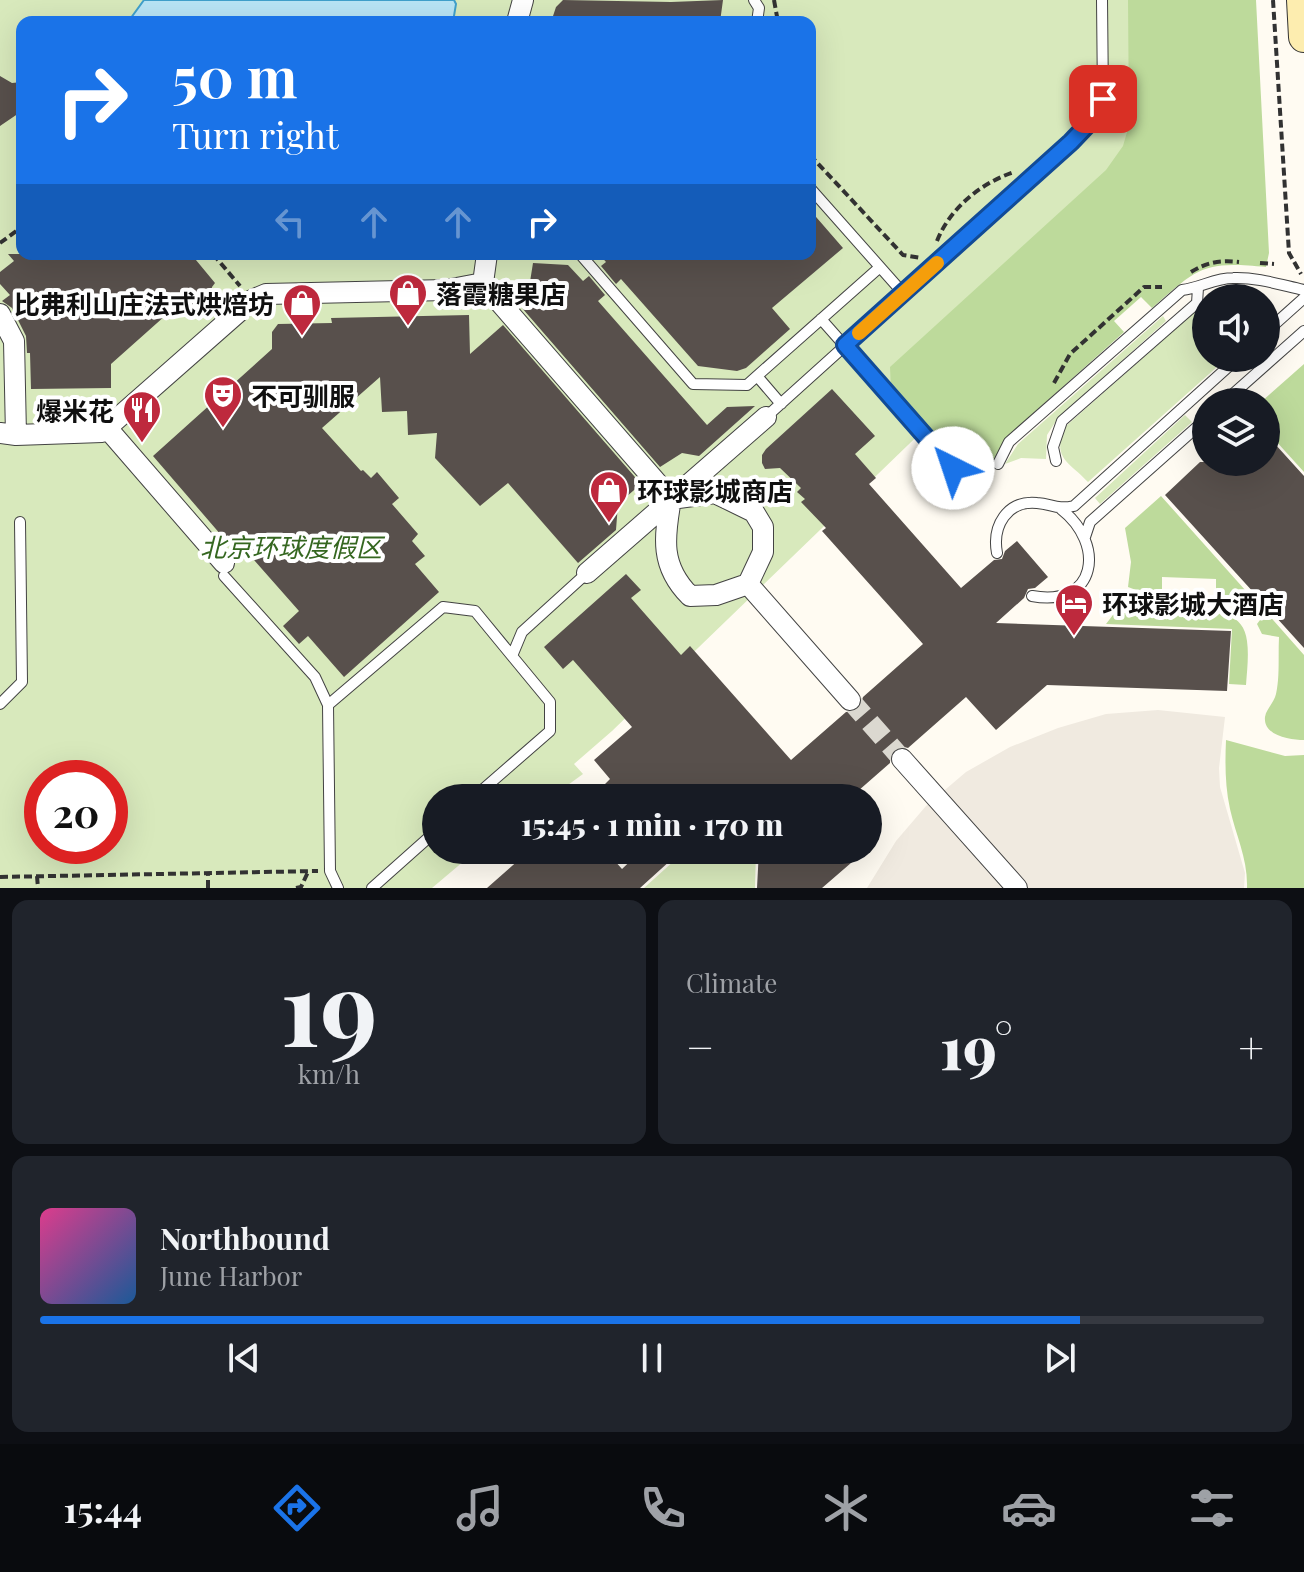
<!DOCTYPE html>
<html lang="en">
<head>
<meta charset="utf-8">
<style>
	body { margin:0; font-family:"Playfair Display","Noto Sans SC",serif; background:#20242c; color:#f1f3f6; height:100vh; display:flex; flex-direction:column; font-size:30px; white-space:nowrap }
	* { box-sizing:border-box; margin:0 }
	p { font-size:26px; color:#9ea1a6 }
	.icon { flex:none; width:44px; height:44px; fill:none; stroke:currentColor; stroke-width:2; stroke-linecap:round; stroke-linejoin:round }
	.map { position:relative; height:888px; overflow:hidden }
	.side { display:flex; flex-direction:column; gap:12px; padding:12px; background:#0d0f14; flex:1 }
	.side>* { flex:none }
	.banner { position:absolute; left:16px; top:16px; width:800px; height:244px; border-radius:16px; box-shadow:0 8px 32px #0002; background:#1a73e8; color:#fff; overflow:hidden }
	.fabs { position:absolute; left:1192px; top:284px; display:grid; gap:16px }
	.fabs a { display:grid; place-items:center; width:88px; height:88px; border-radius:50%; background:#171b24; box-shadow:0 8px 32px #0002; font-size:40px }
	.speed { position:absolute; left:24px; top:760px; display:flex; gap:16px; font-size:40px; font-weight:700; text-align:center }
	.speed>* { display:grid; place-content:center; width:104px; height:104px; border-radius:50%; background:#171b24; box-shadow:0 8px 32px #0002; line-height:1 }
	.speed .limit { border:12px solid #d22; background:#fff; color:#111 }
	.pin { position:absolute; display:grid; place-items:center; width:68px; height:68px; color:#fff; margin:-34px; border-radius:16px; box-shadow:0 4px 12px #0006 }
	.me { position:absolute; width:88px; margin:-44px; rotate:319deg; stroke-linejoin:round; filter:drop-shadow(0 0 6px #0008) }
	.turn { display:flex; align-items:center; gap:28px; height:168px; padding:0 24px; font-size:36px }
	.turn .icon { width:104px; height:104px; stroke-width:2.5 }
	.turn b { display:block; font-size:56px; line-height:68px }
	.lanes { display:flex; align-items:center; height:76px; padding:0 24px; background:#0003; justify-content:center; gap:40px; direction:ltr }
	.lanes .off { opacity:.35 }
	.big { font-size:60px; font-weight:800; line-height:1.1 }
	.side .tile { flex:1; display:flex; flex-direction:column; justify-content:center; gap:12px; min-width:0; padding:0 28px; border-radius:16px; background:#20242c }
	.side .dial { align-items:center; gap:0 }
	.dial b { font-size:104px; line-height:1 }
	.song { display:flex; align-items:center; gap:24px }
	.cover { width:96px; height:96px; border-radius:12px; background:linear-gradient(135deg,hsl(330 70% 55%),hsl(210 70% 35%)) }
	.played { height:8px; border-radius:4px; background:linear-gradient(90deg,#1a73e8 85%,#363941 85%) }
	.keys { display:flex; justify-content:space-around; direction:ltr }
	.heat { display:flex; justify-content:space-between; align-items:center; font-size:44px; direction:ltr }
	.side .tiles { flex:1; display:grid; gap:12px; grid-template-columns:1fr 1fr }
	.tile:last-child { grid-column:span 2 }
	.trip { position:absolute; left:422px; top:784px; width:460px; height:80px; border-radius:40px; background:#171b24; box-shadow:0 8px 32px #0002; font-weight:800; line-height:80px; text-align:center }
	.tabs { display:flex; height:128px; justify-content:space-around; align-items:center; background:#090b0e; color:#9ea1a6 }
	.tabs .icon { width:56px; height:56px }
	.tabs .active { color:#1a73e8 }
	.tabs b { font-size:36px; color:#f1f3f6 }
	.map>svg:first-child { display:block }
	.green { fill:#d8e9bc; fill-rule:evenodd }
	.forest { fill:#bdda9b }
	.plaza { fill:#f0eae0 }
	.water { fill:#b8e4f5; stroke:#40a0cb; stroke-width:2 }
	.building { fill:#58504c }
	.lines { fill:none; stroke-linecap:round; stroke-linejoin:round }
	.street-tunnel { stroke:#dbd8d0; stroke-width:20; stroke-dasharray:20 10; stroke-linecap:butt }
	.lane-casing { stroke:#434343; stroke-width:12 }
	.street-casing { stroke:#434343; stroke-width:22 }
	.secondary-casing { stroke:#323232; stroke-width:32 }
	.path { stroke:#323232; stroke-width:4; stroke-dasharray:8 4; stroke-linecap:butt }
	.lane { stroke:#fff; stroke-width:10 }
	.street { stroke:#fff; stroke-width:20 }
	.secondary { stroke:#fdedaf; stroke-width:30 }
	.route-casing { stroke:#114b97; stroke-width:20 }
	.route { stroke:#1a73e8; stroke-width:14 }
	.slow { stroke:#f59e0b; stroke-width:14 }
	.labels { text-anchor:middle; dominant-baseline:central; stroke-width:8; stroke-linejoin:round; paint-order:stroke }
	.poi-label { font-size:26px; font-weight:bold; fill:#101010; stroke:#fff; text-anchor:start }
	.park-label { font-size:26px; font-style:italic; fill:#356720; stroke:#fff }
</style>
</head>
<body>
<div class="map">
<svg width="1304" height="888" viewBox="0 0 1304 888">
	<rect width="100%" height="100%" fill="#fffbf2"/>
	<path class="green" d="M0,0H1178L1175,187L612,731L574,764L583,774L550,798H436V850H477L432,888H0ZM22,22H810V254H22ZM42,778H110V846H42Z
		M1206,302V358H1227L1088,482C1070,462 1050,458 1066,426Z
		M1163,316L1166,321L1058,418L1047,435L1046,459L1021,458L1005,464L1018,444Z
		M1185,415L1192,422L1100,504L1095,498Z
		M686,850H756L755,888H644Z"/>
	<path class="forest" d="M1128,0H1256L1269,253L1266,267C1203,261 1199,267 1152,308L1141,297L1114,321L1124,332L1009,435L990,465L983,471L974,469L969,463L961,469L891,389L890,367L1106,170L1123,146L1129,125Z
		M1304,364V472L1266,430V402H1261Z
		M1161,496L1254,600L1245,607L1216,599V579L1162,577V596H1152L1128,587L1131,562L1125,528Z
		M1122,597C1129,602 1135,607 1144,609C1173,615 1242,595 1247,641C1249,655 1247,671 1246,685L1229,684L1232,629L1106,624L1116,611Z
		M1266,612L1304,655V740C1291,740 1263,736 1265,717C1266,709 1274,703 1276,694C1280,677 1278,655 1279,637L1262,634L1257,624Z
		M1226,740L1285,756L1304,755V888H1247C1248,859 1236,836 1230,809C1225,786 1225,763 1226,740Z"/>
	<path class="plaza" d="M1158,710L1225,717L1219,768L1220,787L1245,873L1244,888H867L896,841L926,806L966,772L1010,747L1058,728L1106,714Z"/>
	<path class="water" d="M144,0H454L456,4L453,22H128Z"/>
	<path class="building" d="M563,0L671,2L723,0L720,22H551L556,7Z
		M0,76L12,83L22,82V111L0,126Z
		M810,210L843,248L772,308L790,329L746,368L737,371L698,366L621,279L616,284L601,266L606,262L599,254H810Z
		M8,254H191L215,283L212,287L210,300L202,307H191L184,299L111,364V388L31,389L30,353H27L26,336L12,308L2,301L10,295L0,284V272L14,261Z
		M533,263L568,265L583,281L589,276L605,295L598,301L707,425L727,407L755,406L699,456L682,453L660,467L522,308L536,296L529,288Z
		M469,315L470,354L503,325L641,484L618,504L616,530L578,563L508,483L480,506L435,458L437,433L408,435L407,411L382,412L380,377L322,428L361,471L363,470L371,478L377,472L399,498L392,504L418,534L412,541L425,556L415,564L439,592L344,677L308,636L299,644L283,626L299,611L247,552L240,557L153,456L272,349V332L278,324L332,323L331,318Z
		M832,389L875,436L855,454L876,478L869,484L961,588L994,560L1002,559L1005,551L1017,541L1048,577L1035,588L1028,589L1024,598L996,623L1231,631L1227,691L1047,685L996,730L966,697L908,748L900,746L894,749L890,756V763L850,798H608L600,789L610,779L594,760L632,727L573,660L563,669L544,647L626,574L641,590L631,598L681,655L690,646L791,760L846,712H853L859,709L863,697L923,644L822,531L826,528L801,502L805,499L797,492L801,488L780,468L765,469L762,463V455L766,449Z
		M1266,434L1304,476V648L1165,495L1200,462H1266Z
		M530,850H605L622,869L642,850H682L640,888H487Z
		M759,850H866L822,888H757Z"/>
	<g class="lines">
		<path class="street-tunnel" d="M850,700L902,759"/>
		<defs>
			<path id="lane" d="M754,0L759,8L757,22
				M810,188L903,293
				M580,254L693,384L747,385L757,376
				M821,319L953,468
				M1266,332L1304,298
				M1224,402L1304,331
				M781,404L757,376L880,267
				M766,417L1071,142L1089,123L1103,99L1102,0
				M1056,461L1053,447L1062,421L1197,303L1198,288
				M998,464L1009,442L1182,290C1200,288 1215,278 1233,278C1257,277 1281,285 1304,290
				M1085,537L1090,522L1206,419
				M997,553C992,526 1007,500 1037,503C1052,504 1057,510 1074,506L1238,358
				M224,576L315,677L328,705
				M1032,596C1097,608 1106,544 1061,509
				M0,704L22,682L20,522
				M473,798L550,731V702L512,656L522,632L587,573
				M338,888L330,871L328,705L443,607L475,611L512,656
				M372,888L436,831"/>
			<path id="street" d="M517,22L523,0
				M483,283L487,254
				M0,314L14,341L16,435
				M107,428L224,563
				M0,433L16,435L102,432L252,300L266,294L446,290L483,283L671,499
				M587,573L766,417
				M748,584L716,595L690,596C660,566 664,538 671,499L715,493L754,512L763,527V552L748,584L850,700
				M902,759L1017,888"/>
			<path id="secondary" d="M1302,0L1304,37"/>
		</defs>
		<use href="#lane" class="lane-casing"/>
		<use href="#street" class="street-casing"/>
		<use href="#secondary" class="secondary-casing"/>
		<path class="path" d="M774,0L778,22
			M1273,0L1289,253L1301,274
			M810,155L903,255L921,258
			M937,241C950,208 981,183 1014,172
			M0,243L22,227
			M213,254L240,286
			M1260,263L1274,264
			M1191,272C1207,262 1220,260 1239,262
			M1054,383L1070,354L1144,287H1162
			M37,876L38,888
			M0,877L318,871
			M208,888V873
			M296,888L301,887L308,872"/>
		<use href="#lane" class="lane"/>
		<use href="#street" class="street"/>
		<use href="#secondary" class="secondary"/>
	</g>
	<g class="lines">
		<defs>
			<path id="route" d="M953,468L845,345L1071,142L1089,123L1103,99"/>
		</defs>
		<use href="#route" class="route-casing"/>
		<use href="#route" class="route"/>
		<path class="slow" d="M859,333L937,263"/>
	</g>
	<defs>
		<symbol id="shop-pin" viewBox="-11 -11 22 30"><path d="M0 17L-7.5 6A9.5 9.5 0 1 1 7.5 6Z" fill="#be293d" stroke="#fff"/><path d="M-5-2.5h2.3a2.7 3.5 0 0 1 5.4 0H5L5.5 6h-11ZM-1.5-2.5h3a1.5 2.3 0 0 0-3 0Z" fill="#fff"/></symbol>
		<symbol id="theatre-pin" viewBox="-11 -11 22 30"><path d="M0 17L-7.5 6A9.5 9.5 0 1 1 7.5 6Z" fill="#be293d" stroke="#fff"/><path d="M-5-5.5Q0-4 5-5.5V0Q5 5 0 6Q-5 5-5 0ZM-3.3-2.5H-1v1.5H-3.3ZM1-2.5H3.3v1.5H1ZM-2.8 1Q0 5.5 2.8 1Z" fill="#fff"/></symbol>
		<symbol id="restaurant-pin" viewBox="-11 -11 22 30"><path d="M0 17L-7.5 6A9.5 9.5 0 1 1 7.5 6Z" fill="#be293d" stroke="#fff"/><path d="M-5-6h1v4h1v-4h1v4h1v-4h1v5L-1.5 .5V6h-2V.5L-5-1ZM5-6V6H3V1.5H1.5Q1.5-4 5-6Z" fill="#fff"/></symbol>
		<symbol id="hotel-pin" viewBox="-11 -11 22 30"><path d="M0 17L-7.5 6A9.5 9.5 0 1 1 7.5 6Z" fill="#be293d" stroke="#fff"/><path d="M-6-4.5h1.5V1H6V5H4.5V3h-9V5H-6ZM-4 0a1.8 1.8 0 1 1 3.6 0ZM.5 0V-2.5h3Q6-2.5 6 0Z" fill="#fff"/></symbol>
	</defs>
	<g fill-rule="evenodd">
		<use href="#shop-pin" x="386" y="271" width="44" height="60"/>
		<use href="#shop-pin" x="280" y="281" width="44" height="60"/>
		<use href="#theatre-pin" x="201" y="373" width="44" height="60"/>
		<use href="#restaurant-pin" x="120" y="388" width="44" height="60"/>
		<use href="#shop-pin" x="587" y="468" width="44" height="60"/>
		<use href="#hotel-pin" x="1052" y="581" width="44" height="60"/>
	</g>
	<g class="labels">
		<g class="poi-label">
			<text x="436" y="293">落霞糖果店</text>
			<text x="274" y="303" text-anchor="end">比弗利山庄法式烘焙坊</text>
			<text x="251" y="395">不可驯服</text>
			<text x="114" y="410" text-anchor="end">爆米花</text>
			<text x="637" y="490">环球影城商店</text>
			<text x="1102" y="603">环球影城大酒店</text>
		</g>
		<g class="park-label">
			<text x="291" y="546">北京环球度假区</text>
		</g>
	</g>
</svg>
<div class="fabs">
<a><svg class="icon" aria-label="sound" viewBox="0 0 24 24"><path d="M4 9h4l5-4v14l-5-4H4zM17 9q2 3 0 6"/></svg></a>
<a><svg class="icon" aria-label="layers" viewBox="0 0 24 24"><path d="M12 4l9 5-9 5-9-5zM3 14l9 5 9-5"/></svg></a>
</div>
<div class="speed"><div class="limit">20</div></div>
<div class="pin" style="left:1103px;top:99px;background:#d93025"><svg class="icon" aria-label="arrive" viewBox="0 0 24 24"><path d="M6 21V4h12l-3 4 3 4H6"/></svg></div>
<svg class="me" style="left:953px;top:468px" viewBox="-20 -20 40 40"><circle r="19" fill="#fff"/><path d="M0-13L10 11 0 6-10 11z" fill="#1a73e8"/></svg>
<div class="trip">15:45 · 1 min · 170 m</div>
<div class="banner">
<div class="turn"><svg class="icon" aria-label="right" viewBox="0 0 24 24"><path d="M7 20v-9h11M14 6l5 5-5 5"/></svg><div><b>50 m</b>Turn right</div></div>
<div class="lanes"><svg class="icon off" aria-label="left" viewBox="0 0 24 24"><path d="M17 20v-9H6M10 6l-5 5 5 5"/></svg><svg class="icon off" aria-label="ahead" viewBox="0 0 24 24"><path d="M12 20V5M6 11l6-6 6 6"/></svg><svg class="icon off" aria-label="ahead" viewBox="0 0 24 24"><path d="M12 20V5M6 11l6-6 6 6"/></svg><svg class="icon" aria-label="right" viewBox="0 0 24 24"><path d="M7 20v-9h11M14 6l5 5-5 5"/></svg></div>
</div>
</div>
<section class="side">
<div class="tiles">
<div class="tile dial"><b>19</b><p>km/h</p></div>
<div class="tile"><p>Climate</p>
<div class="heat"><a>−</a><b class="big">19°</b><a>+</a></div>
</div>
<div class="tile">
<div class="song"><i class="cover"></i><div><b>Northbound</b><p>June Harbor</p></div></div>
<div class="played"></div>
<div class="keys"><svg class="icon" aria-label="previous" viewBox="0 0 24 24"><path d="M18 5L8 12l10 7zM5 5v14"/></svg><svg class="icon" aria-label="pause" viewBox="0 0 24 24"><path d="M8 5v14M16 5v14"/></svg><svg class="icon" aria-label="next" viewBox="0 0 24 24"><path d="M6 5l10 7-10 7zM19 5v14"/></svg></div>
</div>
</div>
</section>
<nav class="tabs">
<b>15:44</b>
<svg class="icon active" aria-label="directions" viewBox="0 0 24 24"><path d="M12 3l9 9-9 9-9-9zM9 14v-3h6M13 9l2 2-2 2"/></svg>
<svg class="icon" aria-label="music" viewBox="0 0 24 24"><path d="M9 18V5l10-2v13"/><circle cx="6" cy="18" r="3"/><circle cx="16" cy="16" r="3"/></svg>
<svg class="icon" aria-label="phone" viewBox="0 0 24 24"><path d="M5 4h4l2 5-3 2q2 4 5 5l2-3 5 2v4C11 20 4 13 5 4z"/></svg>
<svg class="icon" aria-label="climate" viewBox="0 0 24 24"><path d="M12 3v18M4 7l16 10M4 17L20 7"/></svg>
<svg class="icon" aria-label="car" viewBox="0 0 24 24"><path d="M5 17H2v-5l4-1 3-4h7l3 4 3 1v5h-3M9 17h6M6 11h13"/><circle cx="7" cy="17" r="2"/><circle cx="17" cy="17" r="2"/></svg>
<svg class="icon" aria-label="filters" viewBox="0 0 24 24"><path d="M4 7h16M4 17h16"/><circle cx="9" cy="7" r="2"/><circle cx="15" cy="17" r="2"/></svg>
</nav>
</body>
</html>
